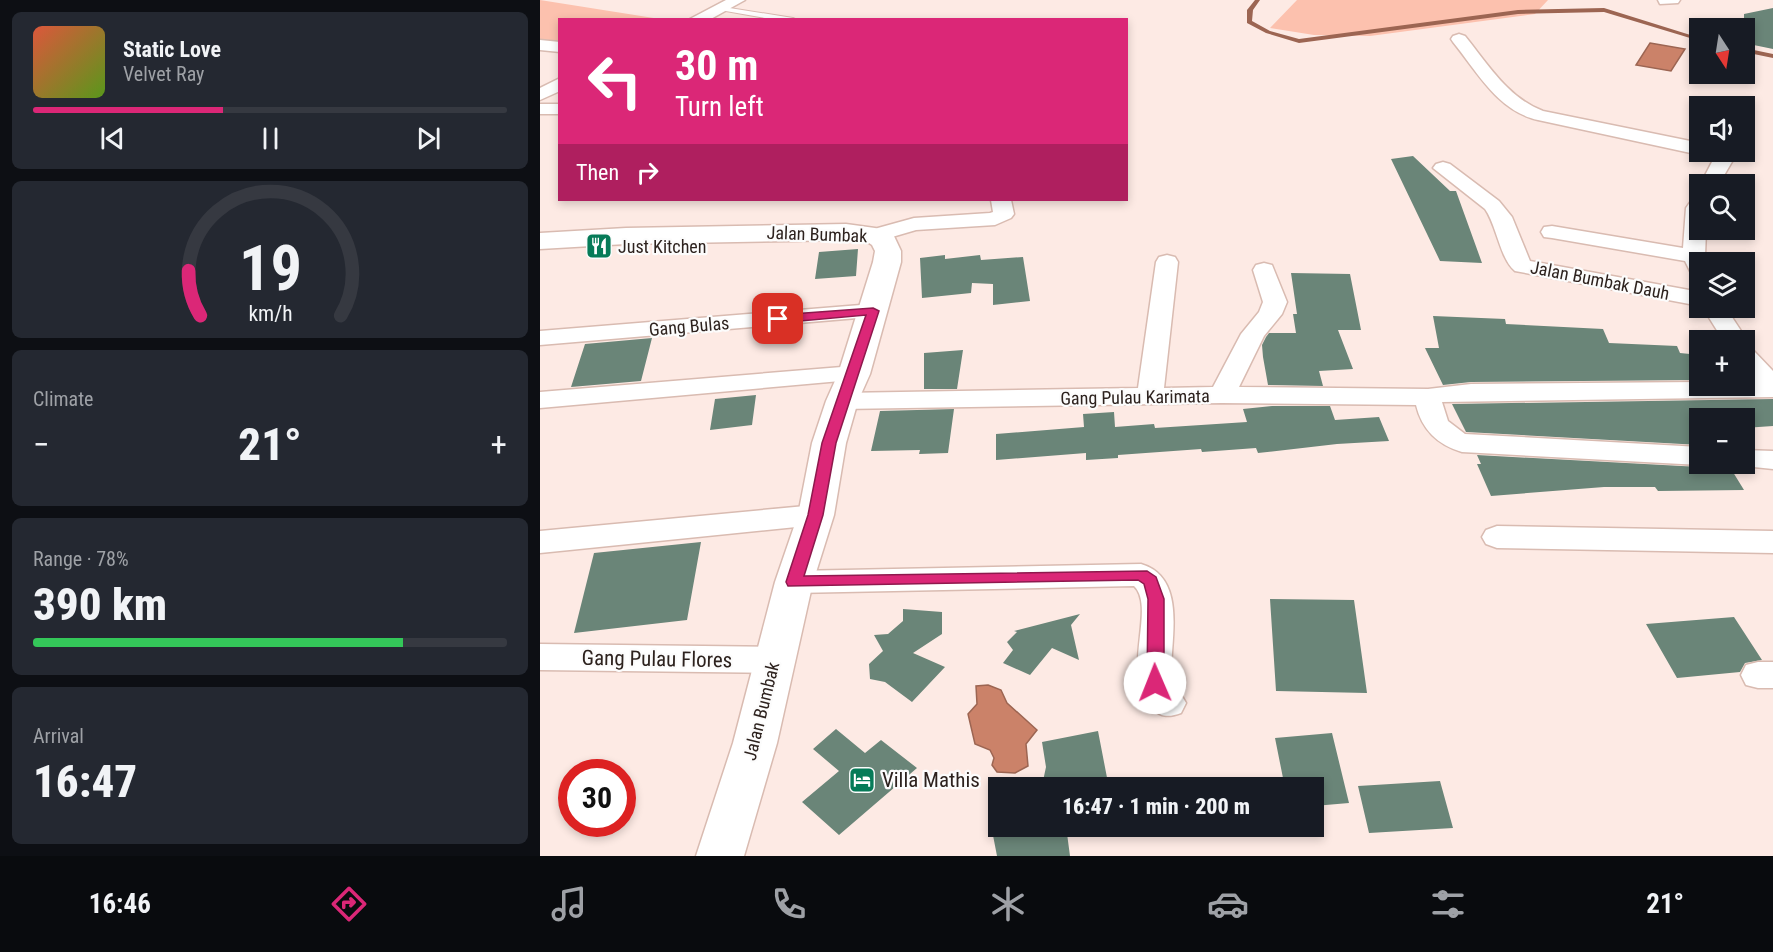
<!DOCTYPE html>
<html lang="en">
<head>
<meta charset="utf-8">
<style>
	body { margin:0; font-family:"Roboto Condensed",sans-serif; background:#242831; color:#f1f3f6; height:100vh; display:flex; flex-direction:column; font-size:22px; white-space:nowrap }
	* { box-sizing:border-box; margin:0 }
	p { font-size:20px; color:#9ea1a6 }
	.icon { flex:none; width:33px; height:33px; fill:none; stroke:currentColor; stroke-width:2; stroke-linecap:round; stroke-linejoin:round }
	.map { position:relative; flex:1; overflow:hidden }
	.sheet { display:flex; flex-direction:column; gap:12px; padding:12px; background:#0d0f14; width:540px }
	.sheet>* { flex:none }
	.guide { position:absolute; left:18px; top:18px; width:570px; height:183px; border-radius:0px; box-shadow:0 3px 9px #0003; background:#db2777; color:#fff; overflow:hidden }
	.needle { width:39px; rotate:168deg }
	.tools { position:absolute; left:1149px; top:18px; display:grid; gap:12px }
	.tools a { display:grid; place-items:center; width:66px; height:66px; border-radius:0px; background:#171b24; box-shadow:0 3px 9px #0003; font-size:30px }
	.speed { position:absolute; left:18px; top:759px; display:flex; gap:12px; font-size:30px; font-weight:700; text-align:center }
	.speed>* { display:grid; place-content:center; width:78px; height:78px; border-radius:50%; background:#171b24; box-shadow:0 3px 9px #0003; line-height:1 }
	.speed .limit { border:9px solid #d22; background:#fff; color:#111 }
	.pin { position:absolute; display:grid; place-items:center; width:51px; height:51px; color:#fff; margin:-26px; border-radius:12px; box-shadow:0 3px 9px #0006 }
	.me { position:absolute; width:66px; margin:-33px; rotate:359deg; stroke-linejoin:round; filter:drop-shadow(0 0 4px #0008) }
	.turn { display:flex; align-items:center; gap:21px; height:126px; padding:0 18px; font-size:27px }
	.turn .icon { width:78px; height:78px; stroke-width:2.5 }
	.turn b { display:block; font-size:42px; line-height:51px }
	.then { display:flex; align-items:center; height:57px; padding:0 18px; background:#0003; gap:12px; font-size:22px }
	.big { font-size:45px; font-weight:800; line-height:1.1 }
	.sheet .tile { flex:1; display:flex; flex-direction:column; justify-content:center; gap:9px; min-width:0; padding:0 21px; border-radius:9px; background:#242831 }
	.sheet .dial { align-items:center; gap:0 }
	.dial svg { height:156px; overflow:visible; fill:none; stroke:#363941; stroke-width:7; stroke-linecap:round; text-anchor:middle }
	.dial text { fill:#f1f3f6; stroke:none }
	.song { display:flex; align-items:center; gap:18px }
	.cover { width:72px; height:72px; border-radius:9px; background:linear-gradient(135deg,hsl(10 70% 55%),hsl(90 70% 35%)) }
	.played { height:6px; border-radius:3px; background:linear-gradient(90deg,#db2777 40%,#363941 40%) }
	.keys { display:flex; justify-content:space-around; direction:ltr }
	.heat { display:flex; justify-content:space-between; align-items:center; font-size:33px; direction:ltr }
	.charge { height:9px; border-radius:4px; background:linear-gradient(90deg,#34c759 78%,#363941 0) }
	.trip { position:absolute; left:448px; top:777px; width:336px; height:60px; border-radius:0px; background:#171b24; box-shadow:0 3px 9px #0003; font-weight:800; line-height:60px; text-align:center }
	.menu { display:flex; height:96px; justify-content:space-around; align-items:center; background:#090b0e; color:#9ea1a6 }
	.menu .icon { width:42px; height:42px }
	.menu .active { color:#db2777 }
	.menu b { font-size:27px; color:#f1f3f6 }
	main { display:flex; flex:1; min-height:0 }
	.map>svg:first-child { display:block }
	.green { fill:#fcc1ae }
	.water { fill:#cb8269; stroke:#9c6552; stroke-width:1.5 }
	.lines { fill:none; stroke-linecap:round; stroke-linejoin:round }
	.stream { fill:#9c6552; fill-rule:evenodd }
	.building { fill:#6a8578 }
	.lane-casing { stroke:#d9bbb1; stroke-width:2 }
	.street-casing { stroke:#d9bbb1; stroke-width:3 }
	.secondary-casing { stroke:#d9bbb1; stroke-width:3 }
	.lane { fill:#fff; fill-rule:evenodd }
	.street { fill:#fff; fill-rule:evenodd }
	.secondary { fill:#fff; fill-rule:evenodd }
	.route { fill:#db2777; stroke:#8e194d; stroke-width:1.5 }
	.labels { text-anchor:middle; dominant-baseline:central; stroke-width:4.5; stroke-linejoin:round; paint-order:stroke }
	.street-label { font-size:18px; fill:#2d221e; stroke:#fcfcfc }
	.poi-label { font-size:18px; fill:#2d221e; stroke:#fcfcfc; text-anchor:start }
	.near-street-label { font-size:21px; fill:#2d221e; stroke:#fcfcfc }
	.near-poi-label { font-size:21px; fill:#2d221e; stroke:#fcfcfc; text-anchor:start }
</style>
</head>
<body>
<main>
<section class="sheet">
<div class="tile">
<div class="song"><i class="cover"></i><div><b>Static Love</b><p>Velvet Ray</p></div></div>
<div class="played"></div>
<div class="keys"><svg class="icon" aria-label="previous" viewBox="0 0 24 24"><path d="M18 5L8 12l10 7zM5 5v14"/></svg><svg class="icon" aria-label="pause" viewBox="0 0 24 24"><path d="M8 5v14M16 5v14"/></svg><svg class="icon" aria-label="next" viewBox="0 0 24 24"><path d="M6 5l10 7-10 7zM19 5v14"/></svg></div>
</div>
<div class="tile dial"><svg viewBox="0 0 100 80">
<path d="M14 69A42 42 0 1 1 86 69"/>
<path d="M14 69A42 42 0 0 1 8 46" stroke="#db2777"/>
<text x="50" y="56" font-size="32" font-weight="700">19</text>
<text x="50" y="72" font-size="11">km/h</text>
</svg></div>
<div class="tile"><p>Climate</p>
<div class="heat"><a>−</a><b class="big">21°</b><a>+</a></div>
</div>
<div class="tile"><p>Range · 78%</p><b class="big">390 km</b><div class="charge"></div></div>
<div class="tile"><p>Arrival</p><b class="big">16:47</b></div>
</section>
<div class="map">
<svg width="1233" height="856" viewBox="0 0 1233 856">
	<rect width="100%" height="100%" fill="#fdeae4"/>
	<path class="green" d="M0,0L120,19L20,20L19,52L0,50Z
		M757,0H1008L995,14L830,36L774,35L730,28Z"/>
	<path class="water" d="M1110,43L1145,49L1131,71L1096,65Z
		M448,685L461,690L467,703L497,730L486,744L488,766L475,773L457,772L452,765L454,758L450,750L435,744L428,714L437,704L436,686Z"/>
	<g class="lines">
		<path class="stream" d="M715,0H720L713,10L712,21L730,31L759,39L978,10L1064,8L1160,38V41L1064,12L978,14L759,43L726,33L707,23V10Z
			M1204,48L1233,54V58L1204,52Z"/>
	</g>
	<path class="building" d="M1233,8V49L1204,43V14Z
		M873,156L910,191H916L942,263L900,261L851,159Z
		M318,249L316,276L275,279L279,252Z
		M405,255V259L440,255L441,260L483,257L490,301L453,305V284L432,283L431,293L382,298L380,258Z
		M751,273L810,274L821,330H798L813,369L779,371L783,386L728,385L723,357L722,345L726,337L729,333H756L753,314H757Z
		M893,316L965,319L966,324L1063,329L1069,343L1137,346L1140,353L1160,355V380L931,382L903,385L885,348H899Z
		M112,338L101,381L31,387L45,344Z
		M423,350L417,389H384V353Z
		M216,395L212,425L170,430L175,399Z
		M1233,399V426L1204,428V418H1160V445L926,432L912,404Z
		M732,406H790L795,420L839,417L849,441L797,444L718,453L716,448L662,452L661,449L578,455V458L546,460V453L456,460V434L544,427L543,414L574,412L575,427L614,424L615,428L707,422L703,409Z
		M414,409L408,453L379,454L380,450L331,451L340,411Z
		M937,455L1160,467L1168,464H1188L1204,490L1118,491L1115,487H1064L951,496L937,464H941Z
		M161,542L147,620L34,633L54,553Z
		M730,599L814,600L827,693L736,691Z
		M363,609L402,612V634L373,653L405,667L372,702L345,682L330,679L329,664L343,651L334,635L348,634L363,621Z
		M540,614L531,625L539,660L512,648L490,675L463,663L473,650L467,642L477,632L474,631Z
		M1194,617L1222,660L1205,663L1200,672L1137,678L1106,624Z
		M296,729L325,753L341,740L377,768L299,835L262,802L299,771L273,749Z
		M558,731L569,788H498L503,781L506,767L502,742Z
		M792,733L809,803L774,806V788H745L735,738Z
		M900,781L913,828L829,833L818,786Z
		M459,820V826H526L530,856H457L451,825Z"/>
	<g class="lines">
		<defs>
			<path id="lane" d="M177,6L253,18L257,20H236L180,10L176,8Z"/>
			<path id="street" d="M186,0H205L169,20H148Z
				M1118,0H1140L1138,3L1120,4Z
				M919,34L925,36C947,63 968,98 1003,111L1160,143V152H1189L1193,160L1179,184L1160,185L1173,160L1165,154L1160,155L998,120C958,111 938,73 913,42L911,39L913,36Z
				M0,40L20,42V52L0,50Z
				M20,78V91L0,100V88Z
				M0,104H20V114H0Z
				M903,162L910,164L959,201L972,217L990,261L1160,292V306L975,271C960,259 957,226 945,209L893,168L896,164Z
				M1160,196V230H1166L1165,256L1168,262H1160V277L1152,275L1145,261L1012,238L1004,237L1001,232L1004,227L1012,226L1143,248L1146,208L1153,198Z
				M451,200H471L474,214L471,218L455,225L376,230L335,242L327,241L324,236L327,231L374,218L450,213L453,212Z
				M627,255L635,257L638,262L624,388L673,387L701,334L719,312L723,302L713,270L716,265L724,263L732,265L747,302L742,314L724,336L699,387L888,389L931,384L1160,382V386H1204V381H1215L1204,370V348L1213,350L1233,371V397L902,402L908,421L925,434L1160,447V464H1166L1160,465L922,452C898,445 882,430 876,405L682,403L302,409L293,407L289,401L293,395L302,393L598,388L616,262L619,257Z
				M333,304L341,306L345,311L341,316L0,345V331Z
				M1163,308H1186L1207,340L1204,344V340H1183Z
				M314,366L323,369L327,374L323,379L0,408V392Z
				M1204,450L1233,451V469L1194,465L1193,464H1204Z
				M276,505L286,508L291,515L286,522L276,525L0,553V531Z
				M957,526L1233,531V553L957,548L946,544L942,537L946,530Z
				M601,564C648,578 630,640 631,677C634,687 641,693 646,703L641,713C630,717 621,718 612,708C579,674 617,608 594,586L254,593L243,590L238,582L243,574L254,571Z
				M0,644L234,647L246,651L251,660L246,669L234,673L0,670Z
				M1218,662H1233V688H1218L1206,685L1201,675L1206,665Z"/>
			<path id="secondary" d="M306,224L335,228L353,234L361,251V262L330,374L318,401L306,443L294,515L273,582L237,743L204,856H156L193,743L235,582L258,515L272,443L286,401L298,374L333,262L335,251L332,245L329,243L306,240L86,244L0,249V233L86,228Z"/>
		</defs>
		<use href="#lane" class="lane-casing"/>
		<use href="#street" class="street-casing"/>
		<use href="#secondary" class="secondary-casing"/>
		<use href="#lane" class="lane"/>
		<use href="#street" class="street"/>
		<use href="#secondary" class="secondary"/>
	</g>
	<path class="route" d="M333,308L339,311L296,443L283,515L264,576L607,571L616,577L624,599V683L621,688L615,690L609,688L607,683L608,599L604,584L598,580L248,586L246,582L268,515L282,443L326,315L238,323L232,319L238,315Z"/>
	<defs>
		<symbol id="restaurant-square" viewBox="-11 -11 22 22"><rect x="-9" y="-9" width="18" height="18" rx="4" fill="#067b58" stroke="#fcfcfc"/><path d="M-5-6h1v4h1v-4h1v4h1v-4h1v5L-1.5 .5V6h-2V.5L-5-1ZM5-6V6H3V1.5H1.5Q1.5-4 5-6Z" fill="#fff"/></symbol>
		<symbol id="hotel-square" viewBox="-11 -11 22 22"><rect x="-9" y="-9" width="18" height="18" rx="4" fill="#067b58" stroke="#fcfcfc"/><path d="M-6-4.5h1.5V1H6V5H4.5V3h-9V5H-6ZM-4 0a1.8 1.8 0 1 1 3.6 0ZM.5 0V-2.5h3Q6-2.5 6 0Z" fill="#fff"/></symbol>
	</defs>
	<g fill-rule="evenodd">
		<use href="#restaurant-square" x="44" y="231" width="30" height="30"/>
		<use href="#hotel-square" x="307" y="765" width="30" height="30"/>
	</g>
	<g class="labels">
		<g class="street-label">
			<text transform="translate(277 234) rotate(2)">Jalan Bumbak</text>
			<text transform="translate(1060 280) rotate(11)">Jalan Bumbak Dauh</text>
			<text transform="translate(149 326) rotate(-5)">Gang Bulas</text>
			<text transform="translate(595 397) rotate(-1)">Gang Pulau Karimata</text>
			<text transform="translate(221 711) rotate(-76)">Jalan Bumbak</text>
		</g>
		<g class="poi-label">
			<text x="78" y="246">Just Kitchen</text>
		</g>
		<g class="near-street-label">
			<text transform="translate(117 659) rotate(1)">Gang Pulau Flores</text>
		</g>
		<g class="near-poi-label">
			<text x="342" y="780">Villa Mathis</text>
		</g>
	</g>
</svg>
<div class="tools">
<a><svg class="needle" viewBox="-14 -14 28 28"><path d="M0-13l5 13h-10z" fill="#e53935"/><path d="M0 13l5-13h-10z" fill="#9ea1a6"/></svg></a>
<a><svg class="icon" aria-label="sound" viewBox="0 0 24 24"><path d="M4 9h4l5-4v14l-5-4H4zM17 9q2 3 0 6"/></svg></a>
<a><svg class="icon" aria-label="search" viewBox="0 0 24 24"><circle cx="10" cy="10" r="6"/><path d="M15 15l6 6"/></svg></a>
<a><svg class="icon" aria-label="layers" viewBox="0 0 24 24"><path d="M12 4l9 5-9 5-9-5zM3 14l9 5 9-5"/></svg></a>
<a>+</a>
<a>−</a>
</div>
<div class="speed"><div class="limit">30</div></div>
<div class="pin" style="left:238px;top:319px;background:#d93025"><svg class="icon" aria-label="arrive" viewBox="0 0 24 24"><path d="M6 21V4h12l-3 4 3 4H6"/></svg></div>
<svg class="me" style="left:615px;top:683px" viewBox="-20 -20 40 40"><circle r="19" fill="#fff"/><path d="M0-13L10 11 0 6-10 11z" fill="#db2777"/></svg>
<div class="trip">16:47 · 1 min · 200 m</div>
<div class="guide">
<div class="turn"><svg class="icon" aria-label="left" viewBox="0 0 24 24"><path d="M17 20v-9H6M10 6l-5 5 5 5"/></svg><div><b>30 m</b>Turn left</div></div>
<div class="then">Then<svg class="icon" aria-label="right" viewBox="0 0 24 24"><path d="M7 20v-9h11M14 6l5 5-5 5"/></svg></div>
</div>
</div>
</main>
<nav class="menu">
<b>16:46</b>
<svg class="icon active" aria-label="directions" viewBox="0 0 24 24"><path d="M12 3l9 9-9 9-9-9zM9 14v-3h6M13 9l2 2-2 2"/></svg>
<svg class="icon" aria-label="music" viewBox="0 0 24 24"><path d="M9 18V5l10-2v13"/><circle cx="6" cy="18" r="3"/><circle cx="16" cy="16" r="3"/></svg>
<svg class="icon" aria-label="phone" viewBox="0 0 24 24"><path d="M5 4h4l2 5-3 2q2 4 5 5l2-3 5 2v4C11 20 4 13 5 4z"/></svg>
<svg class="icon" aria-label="climate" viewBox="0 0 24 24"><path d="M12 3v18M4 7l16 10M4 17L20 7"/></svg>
<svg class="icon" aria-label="car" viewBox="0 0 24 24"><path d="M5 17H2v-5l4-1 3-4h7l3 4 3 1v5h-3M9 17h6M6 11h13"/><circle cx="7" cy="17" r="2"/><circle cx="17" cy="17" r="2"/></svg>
<svg class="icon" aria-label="filters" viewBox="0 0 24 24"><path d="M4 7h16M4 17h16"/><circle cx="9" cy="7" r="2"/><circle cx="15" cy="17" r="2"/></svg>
<b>21°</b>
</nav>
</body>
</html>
